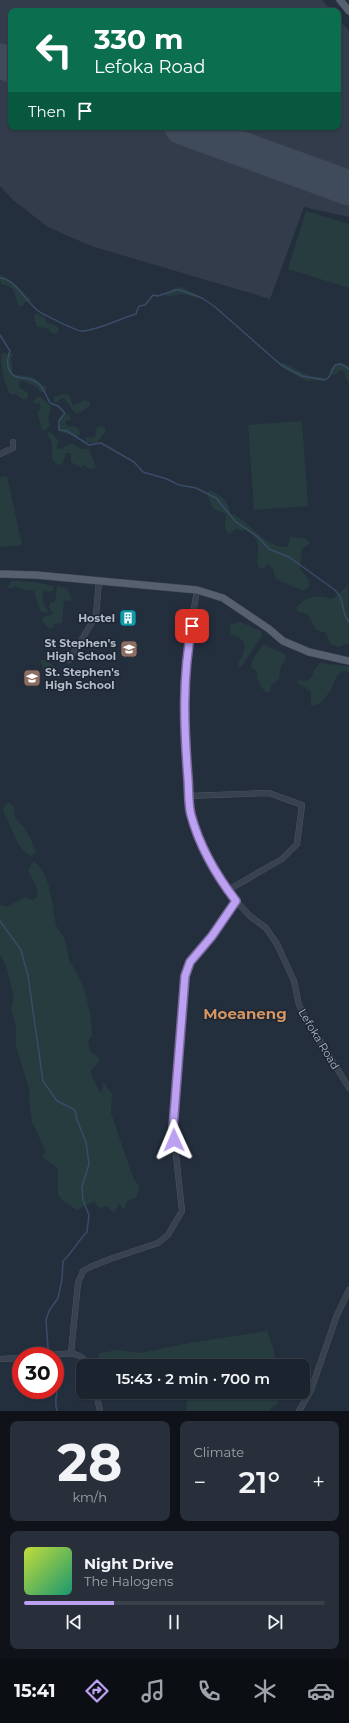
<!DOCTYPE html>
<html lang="en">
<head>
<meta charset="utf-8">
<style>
	body { margin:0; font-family:Montserrat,sans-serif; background:#282f3a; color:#f1f3f6; height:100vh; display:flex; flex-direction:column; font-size:15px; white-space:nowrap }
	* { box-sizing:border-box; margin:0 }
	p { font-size:13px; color:#a0a4aa }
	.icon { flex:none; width:22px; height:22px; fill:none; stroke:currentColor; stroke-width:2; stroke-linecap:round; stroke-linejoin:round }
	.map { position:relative; height:1411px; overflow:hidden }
	.side { display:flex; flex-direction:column; gap:10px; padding:10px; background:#0f1319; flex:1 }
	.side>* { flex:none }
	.guide { position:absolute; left:8px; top:8px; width:333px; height:122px; border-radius:8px; box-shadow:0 1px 3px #0004,0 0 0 1px #39404a; background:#0b6e4f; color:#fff; overflow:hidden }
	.speed { position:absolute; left:12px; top:1347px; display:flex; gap:8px; font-size:20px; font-weight:700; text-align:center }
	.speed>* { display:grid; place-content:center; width:52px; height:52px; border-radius:50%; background:#1b232e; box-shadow:0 1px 3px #0004,0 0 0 1px #39404a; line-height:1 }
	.speed .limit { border:6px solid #d22; background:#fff; color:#111 }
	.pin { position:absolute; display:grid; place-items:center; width:34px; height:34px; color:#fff; margin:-17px; border-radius:8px; box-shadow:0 2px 6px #0006 }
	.me { position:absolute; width:44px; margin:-22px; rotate:359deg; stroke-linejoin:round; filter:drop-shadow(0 0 3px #0008) }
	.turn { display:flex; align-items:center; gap:14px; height:84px; padding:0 20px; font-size:18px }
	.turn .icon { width:52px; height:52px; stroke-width:2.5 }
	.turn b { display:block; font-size:28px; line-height:34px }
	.then { display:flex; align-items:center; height:38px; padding:0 20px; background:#0003; gap:8px; font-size:15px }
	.big { font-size:30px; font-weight:600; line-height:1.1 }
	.side .widget { flex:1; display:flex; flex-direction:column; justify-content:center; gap:6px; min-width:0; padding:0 14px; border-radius:8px; background:#282f3a }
	.side .dial { align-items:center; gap:0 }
	.dial b { font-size:52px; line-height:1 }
	.song { display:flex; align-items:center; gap:12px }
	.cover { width:48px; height:48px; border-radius:6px; background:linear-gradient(135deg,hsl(70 70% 55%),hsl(160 70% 35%)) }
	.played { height:4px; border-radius:2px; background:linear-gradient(90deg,#bca0f2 30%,#39404a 30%) }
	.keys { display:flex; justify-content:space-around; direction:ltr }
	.heat { display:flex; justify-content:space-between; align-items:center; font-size:22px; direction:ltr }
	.side .tiles { flex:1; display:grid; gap:10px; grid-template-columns:1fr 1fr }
	.widget:last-child { grid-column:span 2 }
	.trip { position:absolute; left:76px; top:1359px; width:234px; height:40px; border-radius:8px; background:#1b232e; box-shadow:0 1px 3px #0004,0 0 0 1px #39404a; font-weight:600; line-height:40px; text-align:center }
	.dock { display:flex; height:64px; justify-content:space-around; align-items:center; background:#0b0e12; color:#a0a4aa }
	.dock .icon { width:28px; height:28px }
	.dock .on { color:#bca0f2 }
	.dock b { font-size:18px; color:#f1f3f6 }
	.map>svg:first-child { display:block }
	.airport { fill:#323c4b }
	.green { fill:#263c3f }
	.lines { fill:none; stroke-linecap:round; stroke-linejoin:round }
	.stream { stroke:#394c67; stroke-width:1.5 }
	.runway { stroke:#3f4a5a; stroke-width:35 }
	.minor-casing { stroke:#565f6c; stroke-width:6 }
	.major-casing { stroke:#414a57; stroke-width:8 }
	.minor { stroke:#38414e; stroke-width:5.5 }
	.major { stroke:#56606e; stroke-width:7 }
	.route-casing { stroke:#7a689d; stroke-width:10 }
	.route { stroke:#bca0f2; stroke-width:7 }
	.labels { text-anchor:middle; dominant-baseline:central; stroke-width:3; stroke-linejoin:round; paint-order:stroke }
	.poi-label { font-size:11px; font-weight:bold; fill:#b4bcc9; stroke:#1d2633; text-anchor:end }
	.street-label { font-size:11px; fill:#b4bcc9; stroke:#1d2633 }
	.district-label { font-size:15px; font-weight:bold; fill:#d59563; stroke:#1d2633 }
</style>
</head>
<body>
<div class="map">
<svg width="349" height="1411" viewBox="0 0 349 1411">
	<rect width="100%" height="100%" fill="#242f3e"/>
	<path class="airport" d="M0,0H322L331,11H11V127H338V19L349,31V217L304,207L270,299L91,246L48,227L13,200L0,186Z"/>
	<path class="green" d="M306,211L349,224V288L288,269Z
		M0,275C14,279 21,291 31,300L24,303V305L19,307C13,296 19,287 1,284Z
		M182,287L199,296V298L181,294L166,297L165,293L175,288Z
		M36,313L45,318L46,322L57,326L59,330L56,334L50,332L48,328L37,327L34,318Z
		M4,352L6,354H13V356L11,358L13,374L32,377L46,387V392H41L35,386L22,380L19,382V387L28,393V398L24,400L15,394H10C4,383 1,368 1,356Z
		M282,362C297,368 306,378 323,377L326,380L306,381L281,367L280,364Z
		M339,362L349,366V383L346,378L344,372L341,370L335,375L329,374L331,368Z
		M65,394L69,395L73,405L85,400L90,402L89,407L77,414C70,409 69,402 62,397L57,402H54V397Z
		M40,396L51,407L48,419L50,425L46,430H42L37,413L41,408L39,403L35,404L33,401Z
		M69,414L71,420L66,421L65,423L68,427L73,426L79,429L80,434L77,437L58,431V427L61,424L60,416Z
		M302,421L308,506L254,510L248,425Z
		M102,426L105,428V433L103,434L96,444L86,441L85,438L95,437L97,427Z
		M50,432L58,441L56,448L60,449L71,443L82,449H89L96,467L93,469L87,468L85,465L80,467L71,462V453H66L62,465C49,464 52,454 52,445C52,441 48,436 47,433Z
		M7,476L22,545L0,547V477Z
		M209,490C222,496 228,500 231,514C243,514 263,549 288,547L290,537L304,538L309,541V544L302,549L300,569L309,580V587L303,591L276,579L273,570L269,564L264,568H259C253,553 267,546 247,530L240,531L237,528L229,534C223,528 225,522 226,514L213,509L207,494Z
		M13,581L35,582L54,586L53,590L50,592L44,590C40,601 44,604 49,613L40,611L34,591L21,589L15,586L10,589L8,588L10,582Z
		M348,583L349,643L339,647L330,644L326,633L316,630L308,614L298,612L296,608C305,597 318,593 331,599C337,597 345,589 348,583Z
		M57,586L67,588L72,599L70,601L64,600L62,623L54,624V627L50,629L42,621V618L53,614L49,606L51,602H55Z
		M240,622L261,631L262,636L242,666H239L238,663C246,649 250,641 231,634L229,629L231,624Z
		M263,644L286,655L285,661L281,666L279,680L272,684L270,691L267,693C261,689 256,679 257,671L251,668L252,661Z
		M40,660H46L55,667L50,674L46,676Z
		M320,663L346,666H349V672L343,671L337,675L331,690L320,704L311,706V691L297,683L298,680L306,681L311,678L314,670Z
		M8,802L14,807L15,818C25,826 32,841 36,852L31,856C17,851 12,826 4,814L3,809Z
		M34,861C52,876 51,903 56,924C57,930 63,934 65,940C67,946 68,954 69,960C70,962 78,975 80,979C87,995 92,1018 92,1036L88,1041L90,1052L100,1058L96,1066L91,1070L93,1079L99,1091L102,1093L103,1082L112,1094L111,1113L134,1180L140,1186L136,1198L128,1200L124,1210L119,1204L114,1213L107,1206L99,1208L94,1201L77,1210L64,1202L58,1195V1169L42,1157L46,1152L32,1122L29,1100L30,1092L16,1046V1027L11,1008L14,998L6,965L0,955V904L6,907L25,897L32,900L37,897L38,890L28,870Z
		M267,1331L273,1347L276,1366H96L100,1353L118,1350L140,1353L189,1343Z
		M188,1392H278V1403L268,1411H186Z"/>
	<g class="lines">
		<path class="stream" d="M0,278C15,279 26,301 37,310C40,313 77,331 81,331C94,332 121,318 136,314L139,306L145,305L153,295L158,296L176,290H180L202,298L214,306L281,365L302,376L325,380L329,377L335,365L341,364L349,369
			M0,335L10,351C8,357 7,360 8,366C12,384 27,373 39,384C43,388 47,397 50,403L58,406L65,413L59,421V430L67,431L89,445L101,443L134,462L143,472L167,479L179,485L196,488L216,498L236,522L258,537L269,549L289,557L335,590C346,601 340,611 349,622
			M0,921L21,950L28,976L43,1081L57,1101L75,1110L77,1120L86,1142L89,1164L82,1187L83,1200L89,1215L87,1232C78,1241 72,1253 63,1261L62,1279L58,1298L49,1311L46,1320L48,1348
			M55,1371C63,1390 52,1394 57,1411"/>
		<path class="runway" d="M0,61L11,65
			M182,127L349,188"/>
		<defs>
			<path id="minor" d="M0,454L13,448V442
				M197,590L186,656L184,718L191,814L202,846L219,879L236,901L250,916L266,928L277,944L294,981L299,1005L304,1015L349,1088
				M69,660L96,616L99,580
				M188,796L269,793L302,805L297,844L282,859L228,890
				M71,1353L78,1283L83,1271L90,1267L110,1259L158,1243L168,1235L182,1211L173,1127L185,976L190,962L212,936L236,901
				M46,1356C62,1354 80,1348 89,1366
				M0,1359L21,1358
				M96,1392L100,1411
				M299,1411L311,1390L337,1315L349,1290"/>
			<path id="major" d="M340,0L349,11
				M0,574L36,575L197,590L223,598L269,629L283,641L309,652L349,661"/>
		</defs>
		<use href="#minor" class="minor-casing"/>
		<use href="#major" class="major-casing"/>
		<use href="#minor" class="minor"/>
		<use href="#major" class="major"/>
	</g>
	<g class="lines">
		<defs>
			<path id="route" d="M174,1140L173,1128L185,976L190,962L212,936L236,901C216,875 200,848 191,815C188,803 189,791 188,779C184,727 182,677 192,626"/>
		</defs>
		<use href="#route" class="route-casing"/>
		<use href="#route" class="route"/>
	</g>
	<defs>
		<symbol id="building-square" viewBox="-11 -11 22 22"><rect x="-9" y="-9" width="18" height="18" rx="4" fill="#0f9aa8" stroke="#1d2633"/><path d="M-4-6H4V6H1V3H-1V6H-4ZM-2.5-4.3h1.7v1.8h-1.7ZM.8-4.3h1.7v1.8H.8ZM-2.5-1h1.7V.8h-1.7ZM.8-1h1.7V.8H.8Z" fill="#fff"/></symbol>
		<symbol id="school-square" viewBox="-11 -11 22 22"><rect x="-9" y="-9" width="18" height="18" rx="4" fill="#8d6e63" stroke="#1d2633"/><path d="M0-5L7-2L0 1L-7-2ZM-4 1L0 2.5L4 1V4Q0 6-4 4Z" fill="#fff"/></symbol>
	</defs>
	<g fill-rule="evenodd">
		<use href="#building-square" x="118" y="608" width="20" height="20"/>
		<use href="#school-square" x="119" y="639" width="20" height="20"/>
		<use href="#school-square" x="22" y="668" width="20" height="20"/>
	</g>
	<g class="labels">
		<g class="poi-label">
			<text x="115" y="618">Hostel</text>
			<text x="116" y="643">St Stephen's<tspan x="116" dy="13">High School</tspan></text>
			<text x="45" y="672" text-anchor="start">St. Stephen's<tspan x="45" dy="13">High School</tspan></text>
		</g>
		<g class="street-label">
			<text transform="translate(319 1039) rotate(59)">Lefoka Road</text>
		</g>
		<g class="district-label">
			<text x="245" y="1013">Moeaneng</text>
		</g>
	</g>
</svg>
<div class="speed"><div class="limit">30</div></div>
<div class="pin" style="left:192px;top:626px;background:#d93025"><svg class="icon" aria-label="arrive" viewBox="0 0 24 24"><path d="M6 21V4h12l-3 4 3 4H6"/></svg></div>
<svg class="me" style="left:174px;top:1140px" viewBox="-20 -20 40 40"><path d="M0-17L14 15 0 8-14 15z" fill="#bca0f2" stroke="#fff" stroke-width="4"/></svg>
<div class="trip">15:43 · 2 min · 700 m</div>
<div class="guide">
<div class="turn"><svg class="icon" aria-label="left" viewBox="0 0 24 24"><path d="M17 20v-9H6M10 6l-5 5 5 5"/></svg><div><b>330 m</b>Lefoka Road</div></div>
<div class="then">Then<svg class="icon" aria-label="arrive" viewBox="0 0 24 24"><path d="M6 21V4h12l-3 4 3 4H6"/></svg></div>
</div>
</div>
<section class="side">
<div class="tiles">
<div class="widget dial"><b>28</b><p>km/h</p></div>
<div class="widget"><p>Climate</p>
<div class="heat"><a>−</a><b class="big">21°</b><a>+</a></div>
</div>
<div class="widget">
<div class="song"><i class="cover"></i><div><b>Night Drive</b><p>The Halogens</p></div></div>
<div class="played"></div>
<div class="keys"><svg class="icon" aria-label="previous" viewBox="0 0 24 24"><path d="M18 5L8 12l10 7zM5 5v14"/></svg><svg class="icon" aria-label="pause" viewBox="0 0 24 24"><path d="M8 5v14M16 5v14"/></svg><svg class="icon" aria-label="next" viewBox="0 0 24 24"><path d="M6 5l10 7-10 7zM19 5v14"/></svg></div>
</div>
</div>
</section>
<nav class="dock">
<b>15:41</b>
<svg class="icon on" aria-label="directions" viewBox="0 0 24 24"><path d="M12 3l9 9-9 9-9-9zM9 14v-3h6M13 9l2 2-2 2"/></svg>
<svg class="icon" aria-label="music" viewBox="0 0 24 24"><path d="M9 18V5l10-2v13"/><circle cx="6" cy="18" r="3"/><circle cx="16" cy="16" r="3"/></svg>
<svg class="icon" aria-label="phone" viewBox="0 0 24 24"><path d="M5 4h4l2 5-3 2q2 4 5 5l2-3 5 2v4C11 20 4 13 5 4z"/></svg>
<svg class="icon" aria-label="climate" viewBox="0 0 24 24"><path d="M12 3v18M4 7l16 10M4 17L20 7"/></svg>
<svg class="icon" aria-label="car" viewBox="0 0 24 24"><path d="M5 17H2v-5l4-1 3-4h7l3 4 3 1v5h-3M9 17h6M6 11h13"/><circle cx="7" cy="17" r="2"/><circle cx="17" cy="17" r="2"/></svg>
</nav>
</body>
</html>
